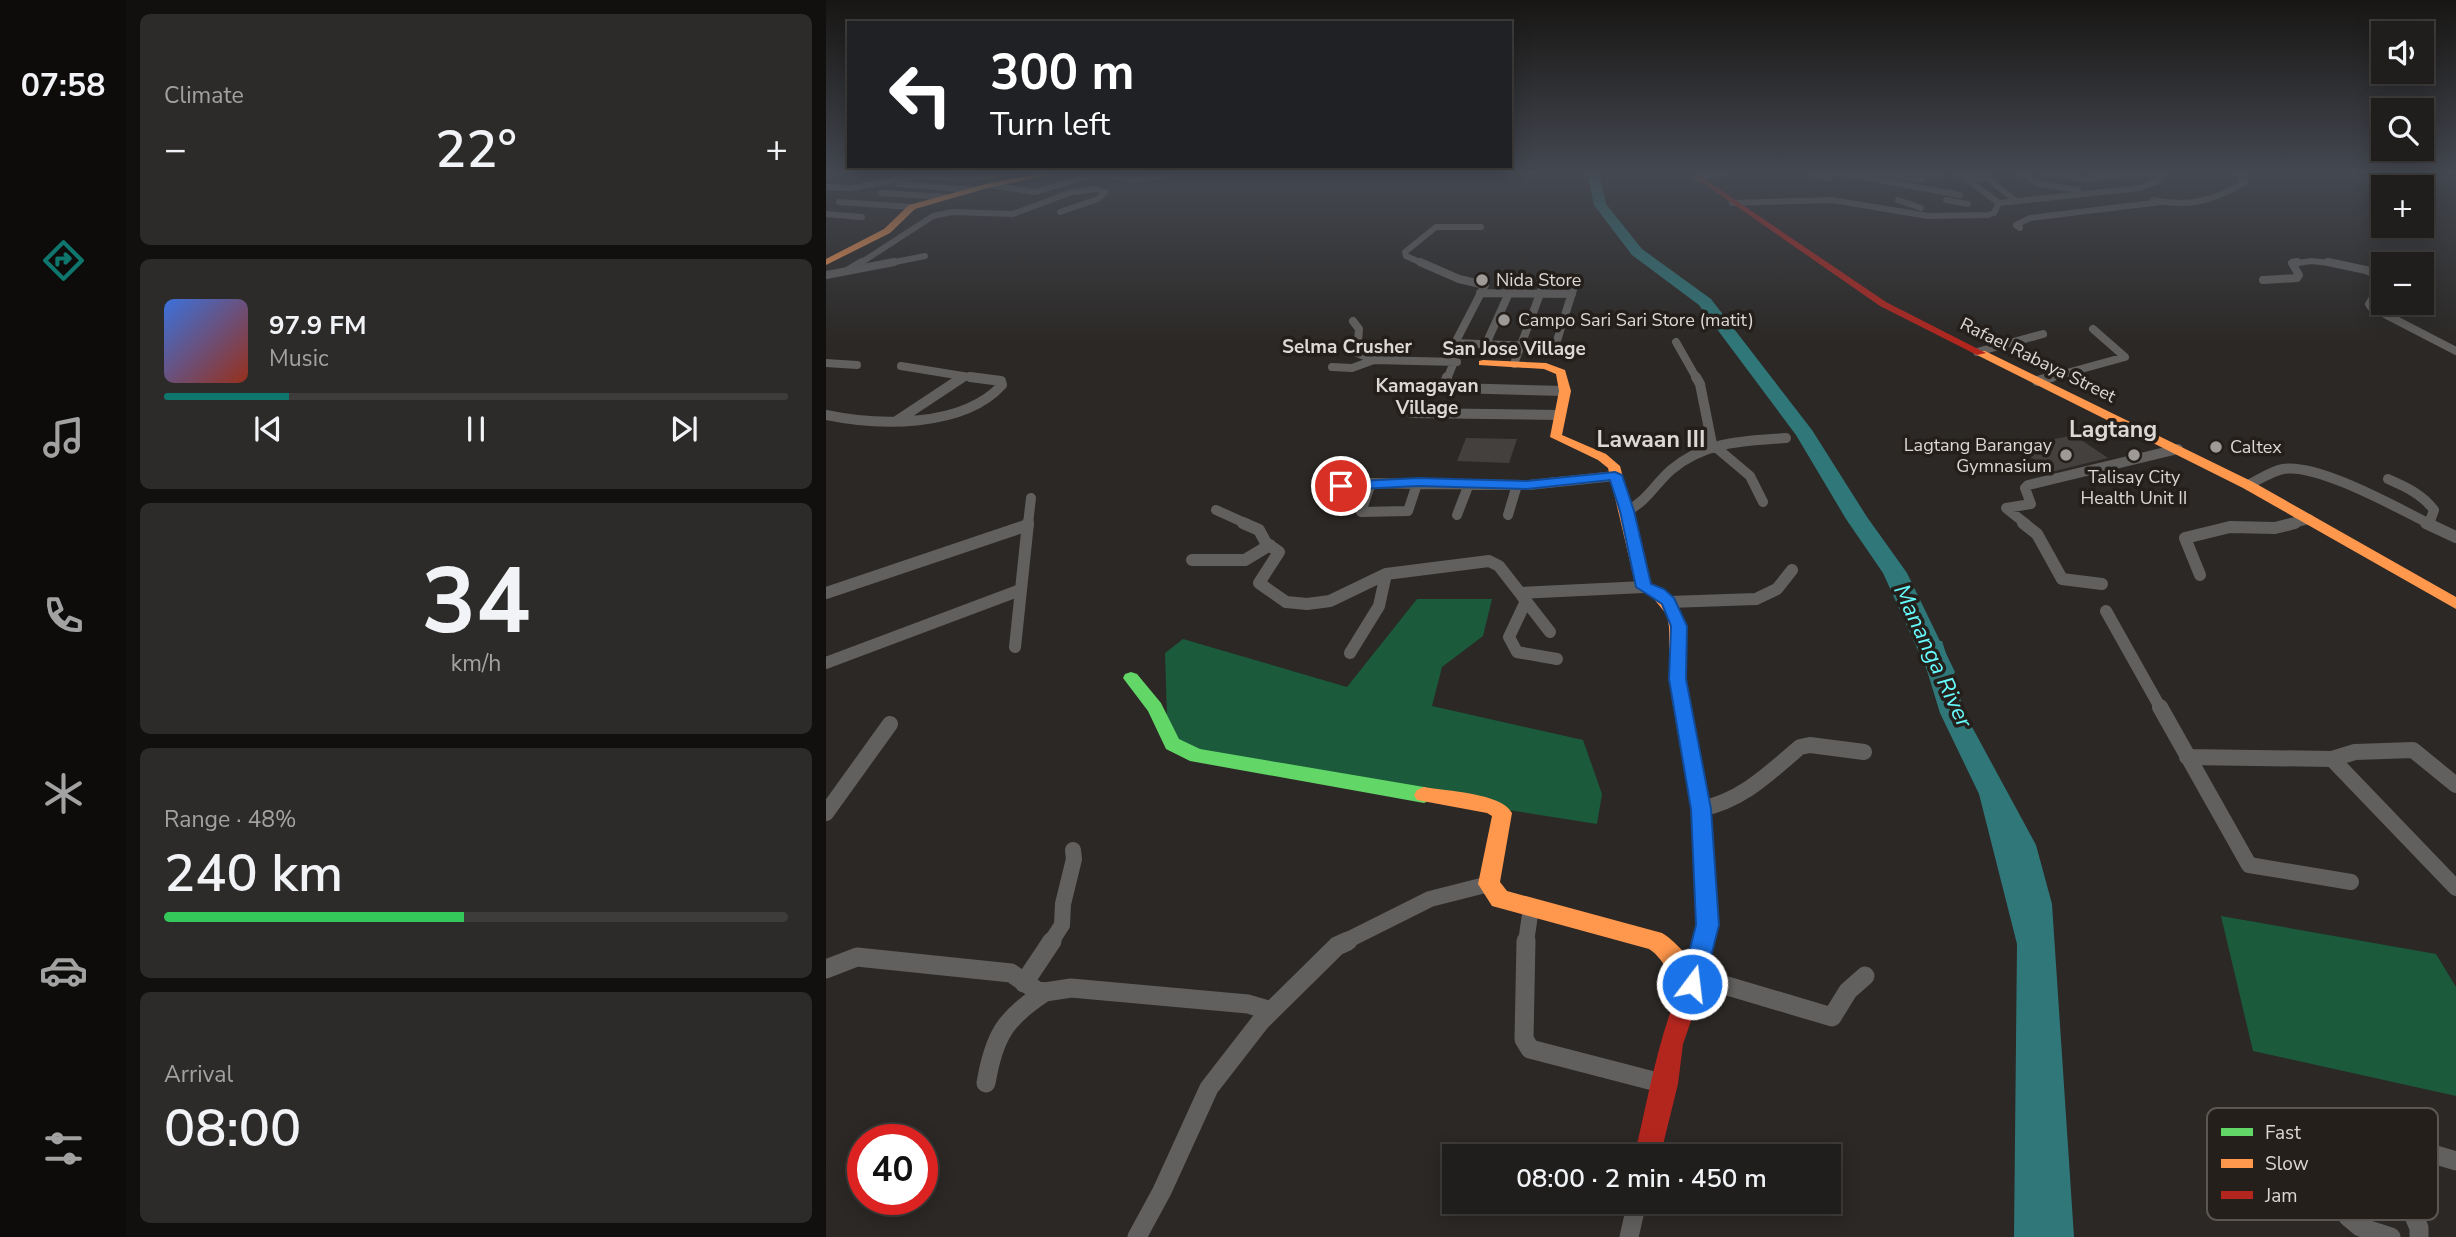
<!DOCTYPE html>
<html lang="en">
<head>
<meta charset="utf-8">
<style>
	body { margin:0; font-family:"Nunito Sans",sans-serif; background:#2d2b29; color:#f1f3f6; height:100vh; display:flex; flex-direction:column; font-size:26px; white-space:nowrap }
	* { box-sizing:border-box; margin:0 }
	p { font-size:23px; color:#a2a2a3 }
	.icon { flex:none; width:38px; height:38px; fill:none; stroke:currentColor; stroke-width:2; stroke-linecap:round; stroke-linejoin:round }
	.map { position:relative; flex:1; overflow:hidden }
	.panel { display:flex; flex-direction:column; gap:14px; padding:14px; background:#12100f; width:700px }
	.panel>* { flex:none }
	.top-card { position:absolute; left:21px; top:21px; width:665px; height:147px; border-radius:0px; box-shadow:0 4px 18px #0003,0 0 0 2px #3d3c3b; background:#202124; color:#fff; overflow:hidden }
	.buttons { position:absolute; left:1545px; top:21px; display:grid; gap:14px }
	.buttons a { display:grid; place-items:center; width:63px; height:63px; border-radius:0px; background:#201e1c; box-shadow:0 4px 18px #0003,0 0 0 2px #3d3c3b; font-size:35px }
	.speed { position:absolute; left:21px; top:1124px; display:flex; gap:14px; font-size:35px; font-weight:700; text-align:center }
	.speed>* { display:grid; place-content:center; width:91px; height:91px; border-radius:50%; background:#201e1c; box-shadow:0 4px 18px #0003,0 0 0 2px #3d3c3b; line-height:1 }
	.speed .limit { border:10px solid #d22; background:#fff; color:#111 }
	.pin { position:absolute; display:grid; place-items:center; width:60px; height:60px; color:#fff; margin:-30px; border:4px solid #fff; border-radius:50%; box-shadow:0 2px 7px #0007 }
	.me { position:absolute; width:77px; margin:-38px; rotate:15deg; stroke-linejoin:round; filter:drop-shadow(0 0 5px #0008) }
	.turn { display:flex; align-items:center; gap:24px; height:147px; padding:0 28px; font-size:32px }
	.turn .icon { width:91px; height:91px; stroke-width:2.5 }
	.turn b { display:block; font-size:49px; line-height:60px }
	.big { font-size:52px; font-weight:600; line-height:1.1 }
	.panel .card { flex:1; display:flex; flex-direction:column; justify-content:center; gap:10px; min-width:0; padding:0 24px; border-radius:10px; background:#2d2b29 }
	.panel .dial { align-items:center; gap:0 }
	.dial b { font-size:91px; line-height:1 }
	.song { display:flex; align-items:center; gap:21px }
	.cover { width:84px; height:84px; border-radius:10px; background:linear-gradient(135deg,hsl(220 70% 55%),hsl(10 70% 35%)) }
	.played { height:7px; border-radius:4px; background:linear-gradient(90deg,#0f766e 20%,#3d3c3b 20%) }
	.keys { display:flex; justify-content:space-around; direction:ltr }
	.heat { display:flex; justify-content:space-between; align-items:center; font-size:38px; direction:ltr }
	.charge { height:10px; border-radius:5px; background:linear-gradient(90deg,#34c759 48%,#3d3c3b 0) }
	.trip { position:absolute; left:616px; top:1144px; width:399px; height:70px; border-radius:0px; background:#201e1c; box-shadow:0 4px 18px #0003,0 0 0 2px #3d3c3b; font-weight:600; line-height:70px; text-align:center }
	main { display:flex; flex:1; min-height:0 }
	.tabs { display:flex; flex-direction:column; width:126px; justify-content:space-around; align-items:center; background:#0d0c0b; color:#a2a2a3 }
	.tabs .icon { width:49px; height:49px }
	.tabs .on { color:#0f766e }
	.tabs b { font-size:32px; color:#f1f3f6 }
	.map>svg:first-child { display:block }
	.green { fill:#1b5a3b }
	.water { fill:#307779 }
	.lines { fill:none; stroke-linecap:round; stroke-linejoin:round }
	.river { fill:#307779; fill-rule:evenodd }
	.building { fill:#43403e }
	.street-far5 { stroke:#62605e; stroke-width:6 }
	.street-far4 { stroke:#62605e; stroke-width:8 }
	.street-far3 { stroke:#62605e; stroke-width:10 }
	.street-far2 { stroke:#62605e; stroke-width:12 }
	.street-far1 { stroke:#62605e; stroke-width:16 }
	.street { stroke:#62605e; stroke-width:19 }
	.fast { fill:#63d668; fill-rule:evenodd }
	.slow { fill:#ff974d; fill-rule:evenodd }
	.jam { fill:#b3261e; fill-rule:evenodd }
	.route { fill:#1a73e8; stroke:#114b97; stroke-width:2 }
	.poi-dot { fill:#9e9a97; stroke:#241f1a; stroke-width:2.5 }
	.labels { text-anchor:middle; dominant-baseline:central; stroke-width:7; stroke-linejoin:round; paint-order:stroke }
	.far-poi-label { font-size:18px; fill:#dcd8d5; stroke:#241f1a; text-anchor:start }
	.far-street-label { font-size:18px; fill:#dcd8d5; stroke:#241f1a }
	.far-neighbourhood-label { font-size:19px; font-weight:bold; fill:#dcd8d5; stroke:#241f1a }
	.far-district-label { font-size:23px; font-weight:bold; fill:#dcd8d5; stroke:#241f1a }
	.water-label { font-size:23px; font-style:italic; fill:#67fbfd; stroke:#241f1a }
	.key { fill:#241f1a; stroke:#5b5652; stroke-width:2 }
	.key-label { font-size:19px; fill:#dcd8d5 }
</style>
</head>
<body>
<main>
<nav class="tabs">
<b>07:58</b>
<svg class="icon on" aria-label="directions" viewBox="0 0 24 24"><path d="M12 3l9 9-9 9-9-9zM9 14v-3h6M13 9l2 2-2 2"/></svg>
<svg class="icon" aria-label="music" viewBox="0 0 24 24"><path d="M9 18V5l10-2v13"/><circle cx="6" cy="18" r="3"/><circle cx="16" cy="16" r="3"/></svg>
<svg class="icon" aria-label="phone" viewBox="0 0 24 24"><path d="M5 4h4l2 5-3 2q2 4 5 5l2-3 5 2v4C11 20 4 13 5 4z"/></svg>
<svg class="icon" aria-label="climate" viewBox="0 0 24 24"><path d="M12 3v18M4 7l16 10M4 17L20 7"/></svg>
<svg class="icon" aria-label="car" viewBox="0 0 24 24"><path d="M5 17H2v-5l4-1 3-4h7l3 4 3 1v5h-3M9 17h6M6 11h13"/><circle cx="7" cy="17" r="2"/><circle cx="17" cy="17" r="2"/></svg>
<svg class="icon" aria-label="filters" viewBox="0 0 24 24"><path d="M4 7h16M4 17h16"/><circle cx="9" cy="7" r="2"/><circle cx="15" cy="17" r="2"/></svg>
</nav>
<section class="panel">
<div class="card"><p>Climate</p>
<div class="heat"><a>−</a><b class="big">22°</b><a>+</a></div>
</div>
<div class="card">
<div class="song"><i class="cover"></i><div><b>97.9 FM</b><p>Music</p></div></div>
<div class="played"></div>
<div class="keys"><svg class="icon" aria-label="previous" viewBox="0 0 24 24"><path d="M18 5L8 12l10 7zM5 5v14"/></svg><svg class="icon" aria-label="pause" viewBox="0 0 24 24"><path d="M8 5v14M16 5v14"/></svg><svg class="icon" aria-label="next" viewBox="0 0 24 24"><path d="M6 5l10 7-10 7zM19 5v14"/></svg></div>
</div>
<div class="card dial"><b>34</b><p>km/h</p></div>
<div class="card"><p>Range · 48%</p><b class="big">240 km</b><div class="charge"></div></div>
<div class="card"><p>Arrival</p><b class="big">08:00</b></div>
</section>
<div class="map">
<svg width="1630" height="1237" viewBox="0 0 1630 1237">
	<rect width="100%" height="100%" fill="#2b2825"/>
	<path class="green" d="M591,599H666L657,636L616,667L606,706L757,740L776,794L771,824L381,762L342,750L339,653L357,639L521,687Z
		M1395,916L1610,954L1630,987V1096L1427,1051Z"/>
	<path class="water" d="M1092,641H1116L1139,714L1210,845L1226,904L1248,1237H1188L1191,944L1153,794L1114,713Z"/>
	<g class="lines">
		<path class="river" d="M761,172H773L780,204L816,249L885,299L986,430L1041,517L1081,573L1129,672L1125,679L1115,682L1105,679L1057,573L1020,519L970,435L873,305L806,255L768,205Z"/>
	</g>
	<path class="building" d="M1248,435L1282,458L1225,472L1191,447Z
		M640,438L691,439L683,463L631,461Z"/>
	<g class="lines">
		<path class="street-far5" d="M982,172L1003,178
			M1010,172L1026,176L1037,174
			M1051,172L1096,180
			M1094,172L1111,175
			M1131,172L1173,203L1314,188L1332,181L1335,177L1333,172
			M1193,172L1213,184L1252,190
			M1214,172L1260,179L1325,172
			M270,173L309,180L350,173L346,172
			M100,176L140,179L187,172
			M1031,176L1134,195
			M870,178L897,172
			M1139,178H1161L1190,201
			M73,184L146,190
			M164,185L209,192L276,172
			M0,187L26,188L109,172
			M55,193L119,197
			M1072,200L1095,208
			M1120,200L1142,204
			M1327,200C1361,208 1390,200 1419,182L1410,172
			M13,202L86,207
			M906,203L1006,200L1102,216L1162,215L1168,213L1173,203
			M0,214L36,217
			M1194,228L1190,225L1204,218L1335,202
			M33,264L107,216L126,212L187,214L246,192L270,189L279,192L272,199L234,212
			M59,264L99,256
			M598,264L580,256L579,252L610,227H655
			M1466,264L1485,261L1514,264"/>
		<path class="street-far4" d="M594,262L633,279L659,285L629,343L753,348
			M1502,262L1540,270L1558,278
			M21,271L36,262
			M0,275L68,262
			M1437,280L1471,278L1473,275L1466,263L1471,262
			M1558,280L1543,304L1545,307L1630,351
			M654,293L746,294
			M527,321L533,329L531,353L548,360
			M850,342L871,379
			M659,346L683,293
			M729,347L751,277
			M1151,352L1217,334
			M0,363L31,365
			M688,364L718,283
			M75,366L155,379
			M506,367L526,368L548,360L631,362
			M134,379L137,377
			M621,379L628,362
			M1219,379L1299,357L1267,329"/>
		<path class="street-far3" d="M621,377L618,385L627,388L739,391
			M870,377L874,384L886,444L924,476L937,502
			M1211,381L1226,377
			M585,413L734,415
			M0,415C52,426 137,428 176,385L175,381L144,377
			M72,420L137,377
			M1562,479C1580,487 1596,494 1608,510L1603,524
			M545,483L591,484L582,511L535,512Z
			M591,484L703,485L789,476
			M1422,485C1432,480 1446,471 1457,469C1492,463 1571,508 1604,524
			M515,486L544,487
			M390,510L421,524
			M801,511C821,501 829,484 845,470C879,441 918,441 960,438
			M631,515L643,484
			M682,515L691,485
			M202,524L205,498
			M1200,524L1180,508L1205,504L1199,488L1202,485L1352,449
			M1463,524L1483,519"/>
		<path class="street-far2" d="M417,523L433,530L440,543L453,552L433,583L460,602L481,604L504,601L560,574L663,561L673,566L694,593L818,587
			M1197,523L1211,534L1236,579L1276,584
			M1600,523L1630,537
			M366,560H419L444,545
			M1374,575L1359,538L1404,527L1449,528L1469,523
			M0,593L202,525
			M696,596L724,632
			M700,601L683,637L691,652L731,659
			M843,602L930,599L951,589L966,570
			M1280,611L1335,709
			M189,647L202,523
			M524,653L553,606L560,574
			M0,663L194,590"/>
		<path class="street-far1" d="M1334,707L1423,865L1525,882
			M1361,757L1506,759L1529,752L1587,750L1630,785
			M1506,759L1630,888
			M875,809C917,800 942,774 974,747L984,745L1038,752
			M0,813L64,724
			M225,942L236,925L237,904L248,859L247,850
			M518,942L604,899L663,884
			M700,942L705,908"/>
		<path class="street" d="M700,941L698,1039L704,1049L839,1084
			M0,969L31,957L185,973L210,990L219,992L245,988L422,1004L445,1011
			M868,976L1006,1017L1022,991L1039,976
			M198,983L226,941
			M160,1083C168,1036 179,1018 219,992
			M1556,1139L1630,1161
			M311,1237L336,1191L383,1088L435,1021L511,946L522,941
			M803,1237L811,1202
			M1565,1237L1534,1227L1522,1217L1500,1145L1501,1134L1510,1129L1556,1139L1593,1228V1237"/>
		<path class="fast" d="M305,672L311,674L335,703L353,739L374,749L598,787L605,790L608,795L605,800L598,803L364,761L340,749L322,711L297,678L299,674Z
			M861,728L867,730L870,735L885,809L893,925L874,995L870,1003L862,1006L854,1003L850,995L871,925L865,809L852,735L855,730Z"/>
		<path class="slow" d="M224,172H238L165,187L89,209L64,233L0,265V259L58,229L83,205L164,183Z
			M1151,351H1159L1427,482L1630,597V609L1417,488L1151,355Z
			M657,360L720,363L739,370L745,391L736,435L780,454L794,466L825,584C871,609 856,637 859,680C861,699 867,717 870,735L867,740L861,742L855,740L852,735L843,681V627L841,615L828,599L810,587L782,468L772,460L724,437L733,391L730,374L718,369L653,365V361Z
			M598,787C620,791 676,793 686,813L674,882L681,891L836,933C853,943 870,966 878,984L874,992L866,995C846,987 841,960 823,949L666,906L652,884L666,816L661,813L591,800L588,795L591,790Z"/>
		<path class="jam" d="M861,172H868L1060,302L1160,353L1151,355L1054,306Z
			M862,984L870,987L874,995L857,1044L852,1084L834,1157H808C822,1100 831,1041 854,987Z"/>
	</g>
	<linearGradient id="sky" x2="0" y2="1"><stop stop-color="#181614"/><stop offset="0.5" stop-color="#444851"/><stop offset="1" stop-color="#444851" stop-opacity="0"/></linearGradient>
	<rect width="1630" height="345" fill="url(#sky)"/>
	<path class="route" d="M789,472L796,475L808,511L825,584L838,589L848,598L861,626L860,679L885,809L893,925L878,984L874,992L866,995L858,992L855,984L870,925L865,809L843,679L845,626L836,604L810,587L794,511L784,480L701,489L592,486L515,490L509,486L515,482L592,478L701,481Z"/>
	<g class="poi-dot">
		<circle cx="656" cy="280" r="7"/>
		<circle cx="678" cy="320" r="7"/>
		<circle cx="1390" cy="447" r="7"/>
		<circle cx="1240" cy="455" r="7"/>
		<circle cx="1308" cy="455" r="7"/>
	</g>
	<g class="labels">
		<g class="far-poi-label">
			<text x="670" y="280">Nida Store</text>
			<text x="692" y="320">Campo Sari Sari Store (matit)</text>
			<text x="1226" y="445" text-anchor="end">Lagtang Barangay<tspan x="1226" dy="21">Gymnasium</tspan></text>
			<text x="1404" y="447">Caltex</text>
			<text x="1308" y="477" text-anchor="middle">Talisay City<tspan x="1308" dy="21">Health Unit II</tspan></text>
		</g>
		<g class="far-street-label">
			<text transform="translate(1212 360) rotate(26)">Rafael Rabaya Street</text>
		</g>
		<g class="far-neighbourhood-label">
			<text x="521" y="347">Selma Crusher</text>
			<text x="688" y="349">San Jose Village</text>
			<text x="601" y="386">Kamagayan<tspan x="601" dy="22">Village</tspan></text>
		</g>
		<g class="far-district-label">
			<text x="1287" y="429">Lagtang</text>
			<text x="825" y="439">Lawaan III</text>
		</g>
		<g class="water-label">
			<text transform="translate(1107 656) rotate(65)">Mananga River</text>
		</g>
	</g>
	<rect x="1381" y="1108" width="231" height="112" rx="10" class="key"/>
	<rect x="1395" y="1128" width="32" height="8" fill="#63d668"/>
	<rect x="1395" y="1159" width="32" height="9" fill="#ff974d"/>
	<rect x="1395" y="1191" width="32" height="8" fill="#b3261e"/>
	<g class="key-label">
		<text x="1439" y="1139">Fast</text>
		<text x="1439" y="1170">Slow</text>
		<text x="1439" y="1202">Jam</text>
	</g>
</svg>
<div class="buttons">
<a><svg class="icon" aria-label="sound" viewBox="0 0 24 24"><path d="M4 9h4l5-4v14l-5-4H4zM17 9q2 3 0 6"/></svg></a>
<a><svg class="icon" aria-label="search" viewBox="0 0 24 24"><circle cx="10" cy="10" r="6"/><path d="M15 15l6 6"/></svg></a>
<a>+</a>
<a>−</a>
</div>
<div class="speed"><div class="limit">40</div></div>
<div class="pin" style="left:515px;top:486px;background:#d93025"><svg class="icon" aria-label="arrive" viewBox="0 0 24 24"><path d="M6 21V4h12l-3 4 3 4H6"/></svg></div>
<svg class="me" style="left:866px;top:984px" viewBox="-20 -20 40 40"><circle r="17" fill="#1a73e8" stroke="#fff" stroke-width="3"/><path d="M0-11L8 9 0 5-8 9z" fill="#fff"/></svg>
<div class="trip">08:00 · 2 min · 450 m</div>
<div class="top-card">
<div class="turn"><svg class="icon" aria-label="left" viewBox="0 0 24 24"><path d="M17 20v-9H6M10 6l-5 5 5 5"/></svg><div><b>300 m</b>Turn left</div></div>
</div>
</div>
</main>
</body>
</html>
